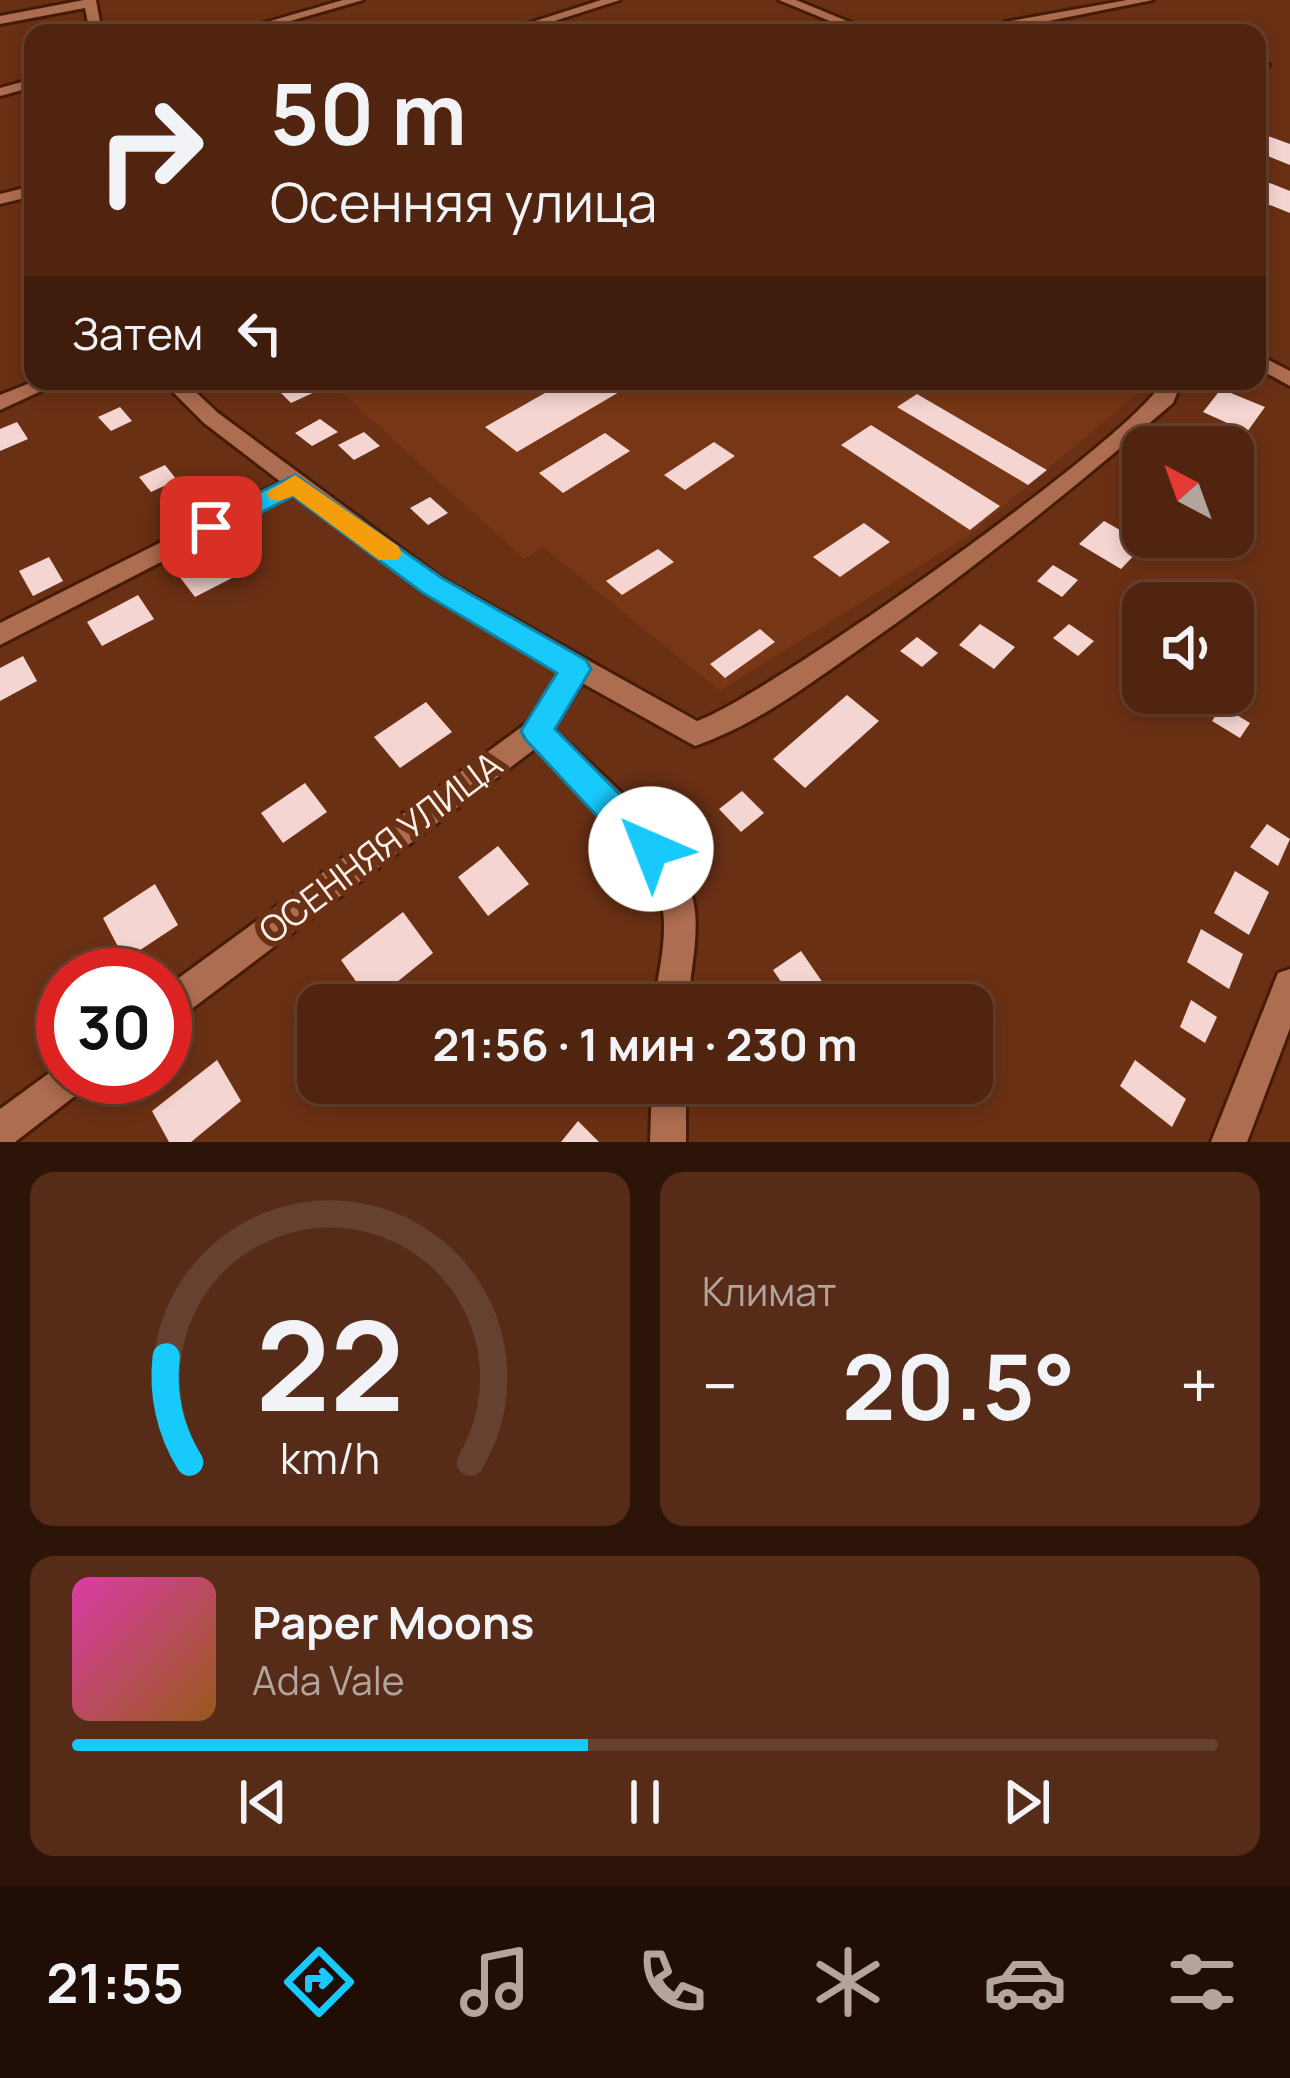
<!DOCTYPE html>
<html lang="ru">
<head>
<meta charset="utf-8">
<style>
	body { margin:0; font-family:Manrope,sans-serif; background:#562c18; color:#f1f3f6; height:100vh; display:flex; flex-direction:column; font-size:45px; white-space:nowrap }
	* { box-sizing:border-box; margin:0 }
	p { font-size:39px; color:#b4a49e }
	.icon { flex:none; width:66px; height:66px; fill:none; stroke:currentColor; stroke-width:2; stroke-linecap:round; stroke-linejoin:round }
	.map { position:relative; height:1142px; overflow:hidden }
	.panel { display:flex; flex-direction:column; gap:30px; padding:30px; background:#2c1408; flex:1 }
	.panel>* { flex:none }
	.guide { position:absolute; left:24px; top:24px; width:1242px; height:366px; border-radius:24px; box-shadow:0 6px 18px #0003,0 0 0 3px #67412f; background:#50240f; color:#f1f3f6; overflow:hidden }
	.needle { width:78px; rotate:319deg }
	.fabs { position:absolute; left:1122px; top:426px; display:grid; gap:24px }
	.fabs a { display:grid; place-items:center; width:132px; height:132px; border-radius:24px; background:#50240f; box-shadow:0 6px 18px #0003,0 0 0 3px #67412f; font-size:60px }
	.speed { position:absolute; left:36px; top:948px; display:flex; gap:24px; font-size:60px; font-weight:700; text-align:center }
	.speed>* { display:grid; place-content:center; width:156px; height:156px; border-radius:50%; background:#50240f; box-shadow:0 6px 18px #0003,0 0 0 3px #67412f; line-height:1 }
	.speed .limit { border:18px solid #d22; background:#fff; color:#111 }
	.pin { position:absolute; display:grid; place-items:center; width:102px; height:102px; color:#fff; margin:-51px; border-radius:24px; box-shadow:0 6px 18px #0006 }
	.me { position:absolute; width:132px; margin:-66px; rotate:316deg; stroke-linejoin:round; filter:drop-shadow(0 0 9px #0008) }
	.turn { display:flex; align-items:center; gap:42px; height:252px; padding:0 48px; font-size:54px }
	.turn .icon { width:156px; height:156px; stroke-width:2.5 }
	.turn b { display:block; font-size:84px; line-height:102px }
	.then { display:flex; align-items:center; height:114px; padding:0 48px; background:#0003; gap:24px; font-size:45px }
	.big { font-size:90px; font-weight:700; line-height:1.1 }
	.panel .widget { flex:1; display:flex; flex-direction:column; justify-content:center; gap:18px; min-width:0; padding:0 42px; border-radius:24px; background:#562c18 }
	.panel .dial { align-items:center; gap:0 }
	.dial svg { height:312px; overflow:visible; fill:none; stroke:#67412f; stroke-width:7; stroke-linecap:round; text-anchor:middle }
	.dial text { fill:#f1f3f6; stroke:none }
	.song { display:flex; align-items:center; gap:36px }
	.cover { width:144px; height:144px; border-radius:18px; background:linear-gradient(135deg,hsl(320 70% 55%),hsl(30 70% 35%)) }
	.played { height:12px; border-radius:6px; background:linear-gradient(90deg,#18cafc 45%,#67412f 45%) }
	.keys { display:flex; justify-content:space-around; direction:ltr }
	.heat { display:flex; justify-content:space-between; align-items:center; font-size:66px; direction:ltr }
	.panel .tiles { flex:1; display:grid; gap:30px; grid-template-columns:1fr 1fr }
	.widget:last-child { grid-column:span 2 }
	.trip { position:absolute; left:297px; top:984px; width:696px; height:120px; border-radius:24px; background:#50240f; box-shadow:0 6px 18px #0003,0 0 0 3px #67412f; font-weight:700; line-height:120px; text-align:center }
	.menu { display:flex; height:192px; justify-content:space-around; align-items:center; background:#200e06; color:#b4a49e }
	.menu .icon { width:84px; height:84px }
	.menu .selected { color:#18cafc }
	.menu b { font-size:54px; color:#f1f3f6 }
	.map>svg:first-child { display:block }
	.built { fill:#773615 }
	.building { fill:#f5d5d2 }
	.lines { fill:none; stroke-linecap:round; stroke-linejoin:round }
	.minor-casing { stroke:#461b05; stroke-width:6 }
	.minor { fill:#ad6d50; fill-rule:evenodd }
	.route { fill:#18cafc; stroke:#1083a4; stroke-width:3 }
	.slow { fill:#f59e0b }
	.labels { text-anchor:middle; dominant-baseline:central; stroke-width:12; stroke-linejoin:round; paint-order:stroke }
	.near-street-label { font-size:36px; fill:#feefe9; stroke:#6a3014 }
</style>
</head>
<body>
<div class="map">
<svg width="1290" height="1142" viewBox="0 0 1290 1142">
	<rect width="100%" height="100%" fill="#6a3014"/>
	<path class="built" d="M329,381H1152L968,536L720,691L543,547L524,559Z"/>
	<path class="building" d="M1257,132L1290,144V165L1265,155L1257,161Z
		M1257,178L1290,191V213L1257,200Z
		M295,381H306L317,391L291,403L277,389Z
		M566,381H638L517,452L485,427Z
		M1221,389L1265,407L1247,432L1203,412Z
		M917,394L1047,470L1028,485L897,407Z
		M120,407L132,421L111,431L98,417Z
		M320,419L338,432L312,446L295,433Z
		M17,422L28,439L0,451V429Z
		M871,425L1000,506L970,530L841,445Z
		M364,432L380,446L354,460L338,445Z
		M1197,432L1231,447H1184Z
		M605,433L630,451L563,493L539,473Z
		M714,442L735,456L685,490L664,475Z
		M165,465L177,480L151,492L139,477Z
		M189,492L202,507L178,519L166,503Z
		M430,497L448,513L428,525L410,508Z
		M1104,521L1145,544L1121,569L1079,544Z
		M864,523L890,542L840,577L813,557Z
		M658,549L674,562L622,595L606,581Z
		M218,556L234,577L195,597L179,576Z
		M49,557L63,581L33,596L19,571Z
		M1053,565L1078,580L1062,597L1037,581Z
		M138,595L154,619L102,646L87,622Z
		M980,624L1015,647L994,669L959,645Z
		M1069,624L1094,641L1078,656L1053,638Z
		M760,629L775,642L725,678L710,664Z
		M917,637L938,653L922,667L900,651Z
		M23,656L37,681L0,701V668Z
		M847,695L879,721L805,788L773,759Z
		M426,702L452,732L400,768L374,737Z
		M1222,706L1250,723L1240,738L1212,721Z
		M305,783L327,812L283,843L261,813Z
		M742,791L764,813L741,832L719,809Z
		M1267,824L1290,839L1278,866L1250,847Z
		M498,846L529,884L488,916L458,877Z
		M1235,871L1269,892L1249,935L1214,913Z
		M155,884L178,925L125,960L103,918Z
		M403,912L433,953L371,1003L341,960Z
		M1201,929L1243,954L1229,989L1187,962Z
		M801,951L823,983L794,1001L773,970Z
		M1191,1000L1217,1017L1205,1043L1180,1027Z
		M217,1060L241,1101L191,1142H169L152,1111Z
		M1135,1060L1186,1099L1172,1127L1120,1086Z
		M578,1121L599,1142H561Z"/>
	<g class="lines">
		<defs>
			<path id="minor" d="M84,0H96L102,33H90L85,8L0,24V16Z
				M343,0H363L249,33H229Z
				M601,0H620L517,33H498Z
				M779,0H796L876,33H859Z
				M1127,0H1153L988,33L1005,22Z
				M1257,62L1262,61L1269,65L1257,71Z
				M33,79V87L0,96V88Z
				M33,186V196L0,204V194Z
				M1257,354L1290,371V386L1257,368Z
				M35,381H63L0,410V395Z
				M162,381H184L218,413L441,578L697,721C761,700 1144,431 1162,381H1182L1173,403C1071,491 965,576 854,653C802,689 755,725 695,746L582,683L553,729C601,776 687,840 695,911C698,942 690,974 688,1005H654C658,974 667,942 663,910C657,852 575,788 536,748L177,1020L165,1025V988L527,723L561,671L423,592L295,493L0,645V623L281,482L204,423Z
				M1290,969V1028L1247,1142H1211L1278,973Z
				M63,1063V1077H89L84,1089L15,1142H0V1109Z
				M652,1083H686V1142H650Z"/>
		</defs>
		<use href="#minor" class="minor-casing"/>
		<use href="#minor" class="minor"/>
	</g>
	<path class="route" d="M295,475L442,578L586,660L591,669L555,729L663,838L668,849L663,861L651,865L639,861L526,740L521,731L557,673L423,593L293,496L220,534H201L197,527L201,521Z"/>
	<path class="slow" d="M295,475L398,546L402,553L398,560H379L293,496L279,501L270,499L266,493Z"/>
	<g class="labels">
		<g class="near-street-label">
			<text transform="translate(380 847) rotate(-37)">ОСЕННЯЯ УЛИЦА</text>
		</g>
	</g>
</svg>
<div class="fabs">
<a><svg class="needle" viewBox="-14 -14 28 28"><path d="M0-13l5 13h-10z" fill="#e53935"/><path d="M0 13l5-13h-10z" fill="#b4a49e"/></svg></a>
<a><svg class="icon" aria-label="sound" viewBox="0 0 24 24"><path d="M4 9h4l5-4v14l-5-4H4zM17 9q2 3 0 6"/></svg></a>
</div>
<div class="speed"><div class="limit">30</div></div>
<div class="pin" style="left:211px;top:527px;background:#d93025"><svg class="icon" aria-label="arrive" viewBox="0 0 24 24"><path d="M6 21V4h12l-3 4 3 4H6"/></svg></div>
<svg class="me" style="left:651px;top:849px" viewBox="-20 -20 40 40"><circle r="19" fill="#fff"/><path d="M0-13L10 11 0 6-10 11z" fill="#18cafc"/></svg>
<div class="trip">21:56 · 1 мин · 230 m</div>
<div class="guide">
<div class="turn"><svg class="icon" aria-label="right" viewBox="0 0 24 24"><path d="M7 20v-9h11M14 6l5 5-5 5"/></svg><div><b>50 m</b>Осенняя улица</div></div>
<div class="then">Затем<svg class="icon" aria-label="left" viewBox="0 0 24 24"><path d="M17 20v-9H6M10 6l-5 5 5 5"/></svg></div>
</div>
</div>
<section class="panel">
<div class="tiles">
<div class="widget dial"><svg viewBox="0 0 100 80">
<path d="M14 69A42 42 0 1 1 86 69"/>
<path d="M14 69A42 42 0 0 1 8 42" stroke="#18cafc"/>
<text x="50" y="56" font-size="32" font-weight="700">22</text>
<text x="50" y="72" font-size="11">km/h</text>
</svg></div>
<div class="widget"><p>Климат</p>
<div class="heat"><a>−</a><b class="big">20.5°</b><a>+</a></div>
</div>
<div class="widget">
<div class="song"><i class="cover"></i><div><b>Paper Moons</b><p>Ada Vale</p></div></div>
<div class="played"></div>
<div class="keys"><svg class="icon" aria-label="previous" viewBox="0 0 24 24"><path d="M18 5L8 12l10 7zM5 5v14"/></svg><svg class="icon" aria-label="pause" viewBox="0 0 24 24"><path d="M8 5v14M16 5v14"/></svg><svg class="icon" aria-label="next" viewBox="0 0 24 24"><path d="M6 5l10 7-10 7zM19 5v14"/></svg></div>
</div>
</div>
</section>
<nav class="menu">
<b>21:55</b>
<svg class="icon selected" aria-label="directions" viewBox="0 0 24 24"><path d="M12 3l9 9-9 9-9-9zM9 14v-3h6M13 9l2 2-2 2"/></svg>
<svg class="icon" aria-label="music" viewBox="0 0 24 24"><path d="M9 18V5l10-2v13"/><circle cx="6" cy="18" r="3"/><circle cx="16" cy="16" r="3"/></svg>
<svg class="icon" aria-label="phone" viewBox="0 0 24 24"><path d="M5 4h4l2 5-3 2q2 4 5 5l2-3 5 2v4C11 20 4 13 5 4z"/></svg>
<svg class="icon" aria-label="climate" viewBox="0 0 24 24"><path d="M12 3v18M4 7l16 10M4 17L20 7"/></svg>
<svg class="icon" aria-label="car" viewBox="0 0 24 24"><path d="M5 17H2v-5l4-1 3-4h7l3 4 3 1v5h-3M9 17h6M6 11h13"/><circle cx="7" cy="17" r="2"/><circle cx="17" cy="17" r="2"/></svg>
<svg class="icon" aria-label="filters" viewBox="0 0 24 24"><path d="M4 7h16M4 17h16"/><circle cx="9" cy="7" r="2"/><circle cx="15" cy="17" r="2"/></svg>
</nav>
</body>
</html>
